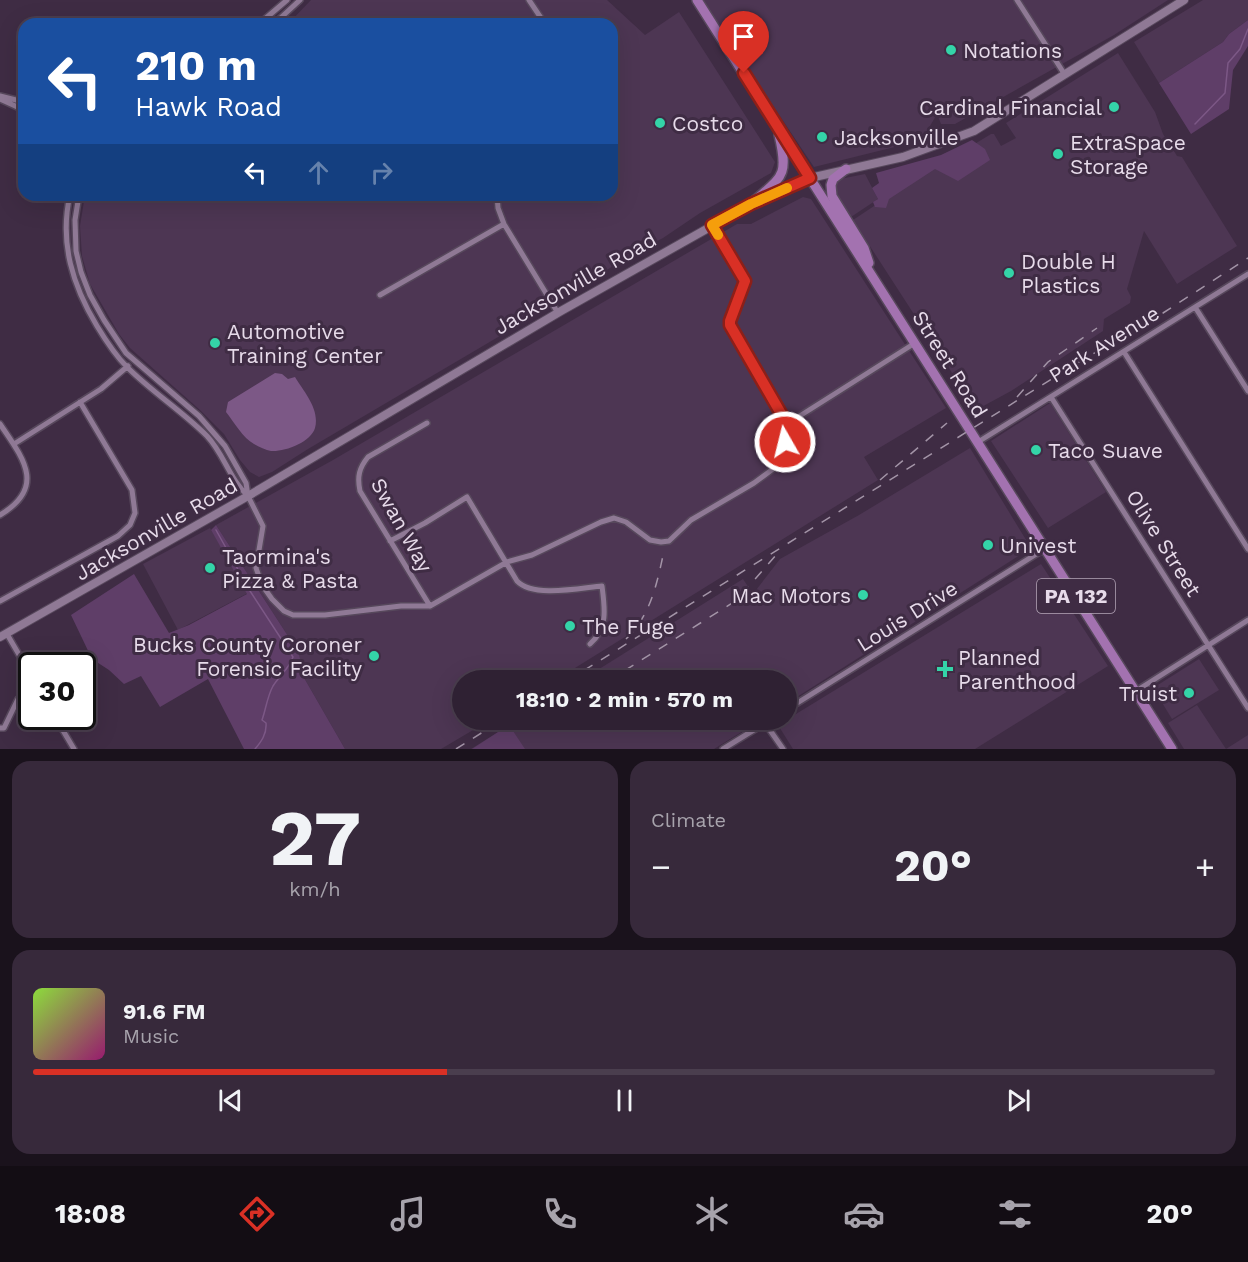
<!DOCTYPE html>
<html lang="en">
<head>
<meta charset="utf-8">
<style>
	body { margin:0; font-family:"Work Sans",sans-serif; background:#37293b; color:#f1f3f6; height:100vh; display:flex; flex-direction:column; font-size:22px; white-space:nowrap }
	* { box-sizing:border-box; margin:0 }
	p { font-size:20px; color:#a7a3ac }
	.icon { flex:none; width:33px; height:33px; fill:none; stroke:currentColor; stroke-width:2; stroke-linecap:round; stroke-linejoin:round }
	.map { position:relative; height:749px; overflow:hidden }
	.drawer { display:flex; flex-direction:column; gap:12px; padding:12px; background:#1a121c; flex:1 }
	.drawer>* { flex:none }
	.top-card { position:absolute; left:18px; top:18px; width:600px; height:183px; border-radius:18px; box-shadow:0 6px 24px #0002,0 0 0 2px #4a3e4e; background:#1a4fa0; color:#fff; overflow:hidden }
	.speed { position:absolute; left:18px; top:652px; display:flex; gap:12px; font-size:30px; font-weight:700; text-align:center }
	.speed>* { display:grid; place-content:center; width:78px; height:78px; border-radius:50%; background:#2f2133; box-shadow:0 6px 24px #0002,0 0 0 2px #4a3e4e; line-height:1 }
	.speed .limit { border:3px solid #111; border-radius:9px; background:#fff; color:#111 }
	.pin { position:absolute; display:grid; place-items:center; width:51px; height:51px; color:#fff; margin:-62px -26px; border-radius:50% 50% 50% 0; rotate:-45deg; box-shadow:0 0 6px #0007 }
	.pin .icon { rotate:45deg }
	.me { position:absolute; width:66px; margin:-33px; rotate:352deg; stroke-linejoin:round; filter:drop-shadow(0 0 4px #0008) }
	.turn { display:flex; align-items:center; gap:21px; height:126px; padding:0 18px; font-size:27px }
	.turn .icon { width:78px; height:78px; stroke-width:2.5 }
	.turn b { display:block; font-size:42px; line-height:51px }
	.lanes { display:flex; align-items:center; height:57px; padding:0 18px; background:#0003; justify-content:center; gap:30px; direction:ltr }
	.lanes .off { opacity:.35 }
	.big { font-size:45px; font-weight:700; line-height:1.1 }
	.drawer .widget { flex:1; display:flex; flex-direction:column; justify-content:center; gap:9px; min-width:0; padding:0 21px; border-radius:18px; background:#37293b }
	.drawer .dial { align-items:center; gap:0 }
	.dial b { font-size:78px; line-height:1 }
	.song { display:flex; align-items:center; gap:18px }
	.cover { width:72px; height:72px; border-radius:9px; background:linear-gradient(135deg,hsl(90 70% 55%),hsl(320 70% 35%)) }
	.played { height:6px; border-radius:3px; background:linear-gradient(90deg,#d93025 35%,#4a3e4e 35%) }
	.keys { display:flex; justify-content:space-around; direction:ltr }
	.heat { display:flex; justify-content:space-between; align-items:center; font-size:33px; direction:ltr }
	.drawer .tiles { flex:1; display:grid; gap:12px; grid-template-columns:1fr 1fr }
	.widget:last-child { grid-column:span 2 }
	.trip { position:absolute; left:452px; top:670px; width:345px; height:60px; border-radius:30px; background:#2f2133; box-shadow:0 6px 24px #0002,0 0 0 2px #4a3e4e; font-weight:700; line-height:60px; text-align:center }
	.tabs { display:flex; height:96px; justify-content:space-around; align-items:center; background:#130d14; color:#a7a3ac }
	.tabs .icon { width:42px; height:42px }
	.tabs .on { color:#d93025 }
	.tabs b { font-size:27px; color:#f1f3f6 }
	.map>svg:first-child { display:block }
	.built { fill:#4d3653 }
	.green { fill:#5f3e68 }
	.water { fill:#7c5886 }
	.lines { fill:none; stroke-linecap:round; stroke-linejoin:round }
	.stream { stroke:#7c5886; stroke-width:1.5 }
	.street-casing { stroke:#57485c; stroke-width:8 }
	.secondary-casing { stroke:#57485c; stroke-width:10 }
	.primary-casing { stroke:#57485c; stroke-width:12 }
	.street { stroke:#8f7995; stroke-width:5 }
	.secondary { stroke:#8f7995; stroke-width:8 }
	.primary { stroke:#a372b0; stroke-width:9 }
	.rail { stroke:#a394a7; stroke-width:1.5; stroke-dasharray:10 10; stroke-linecap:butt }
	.route-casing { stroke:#8d1f18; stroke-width:15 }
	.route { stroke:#d93025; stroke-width:10 }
	.slow { stroke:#f59e0b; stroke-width:10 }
	.poi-dot { fill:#34d4a8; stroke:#3f2c44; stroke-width:2 }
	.labels { text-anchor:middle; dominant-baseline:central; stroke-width:6; stroke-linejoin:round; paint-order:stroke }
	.shield { fill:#3f2c44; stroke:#b5a6b8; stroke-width:1.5 }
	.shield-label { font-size:20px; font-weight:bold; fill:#e7dbea }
	.poi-label { font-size:21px; fill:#e7dbea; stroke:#3f2c44; text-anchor:start }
	.street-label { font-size:21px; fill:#e7dbea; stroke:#3f2c44 }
</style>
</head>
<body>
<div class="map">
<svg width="1248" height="749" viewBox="0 0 1248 749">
	<rect width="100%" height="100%" fill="#3f2c44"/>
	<path class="built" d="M311,0H607L645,35L679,12L775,162L771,173L700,213L663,238L632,254L534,316L308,449L272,472L259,477L250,472L240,460L224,434L200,410L130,348L119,334L90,284L82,256L80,226L85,195H612V24H288Z
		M702,0H1168L1114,35L955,124H941L937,114L923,138L919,141L814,167Z
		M1203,0H1248V20L1229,34L1223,42L1159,83L1134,42Z
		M1118,53L1155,112L1163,134L1177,156L1182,157L1237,246L1177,284L1144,231L1127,289L1131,297L1130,303L1104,319L1103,331L1011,391L976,410L853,220L886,198L991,134H994L1001,146L1016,138L1006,123Z
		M865,174L878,199L848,219L835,197V182L840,179Z
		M803,197L811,199L946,408L864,457L878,480L554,681H462V720H490L441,749H345L303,676L299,653L216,525L333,460L737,224H751Z
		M1050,403L1106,492L1048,528L991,441Z
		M970,448L1031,548L786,704V681H580L743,579L753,594L780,559L859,515Z
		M210,528L248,593L178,630L143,564Z
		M1041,564L1108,666L975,749H793L778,725Z
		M1199,659L1219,690L1172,719L1153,688Z
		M1197,705L1226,749L1248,735V749H1184L1168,723Z
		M517,720H761L714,749H471Z"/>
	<path class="green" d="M1248,20V46L1233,70L1229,109L1191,134L1159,83L1223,42L1229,34Z
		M972,140L985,149L990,160L958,181L935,169L889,199L886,208L875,207L873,202L878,199L872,188L879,183L876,173L941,155Z
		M216,525L299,653L303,676L345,749H244L208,679L160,707L141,676L124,684L109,670L92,659L71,615L134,574L169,633L189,625L247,594L211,530Z
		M509,725L525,749H472Z"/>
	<path class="water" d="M275,373L282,374L288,379L295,377C304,392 320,409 315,428C311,442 285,452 271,451C266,450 259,447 254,444C243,438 234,422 226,412L228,402Z"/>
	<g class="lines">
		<path class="stream" d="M1195,124L1225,93L1228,63L1240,49L1248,29
			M216,530L250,591L293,657C289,669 279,676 273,686C267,697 266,709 262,720L266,723C267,734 261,742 255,749"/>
		<defs>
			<path id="street" d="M529,0L545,24
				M1017,0L1065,75
				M259,24L287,0
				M274,24L300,0
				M0,96L24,102
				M0,99L24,110
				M70,195C59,243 73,286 97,326C106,341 115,355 127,367C152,392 182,411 207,436C224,454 230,480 248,496
				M79,195L75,220L76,251L81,272L90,295L104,320L126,353L199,416L225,446L246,483L248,496L263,526L256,568L262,585L272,599L284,611L293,615H325L401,606H430L507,562L532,555L601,522L614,518L626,522L650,540L661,542L669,541L691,520L754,483L777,466L784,454L787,424
				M497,195L498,208L504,224L558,313
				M712,225L745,281L730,321V325L787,424
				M380,295L504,224
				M1195,307L1248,391
				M1124,352L1248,549
				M1051,397L1248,708
				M427,423L368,457C359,468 357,477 360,491L430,606
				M0,424C23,458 47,487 0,515
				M787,424L915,343
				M978,442L1248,274
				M14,444L101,389L128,366
				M390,541L425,523L467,497L517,581C533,598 580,588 602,586C605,609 608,628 590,644
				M0,601L118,536L130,525L135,513L132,490L80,402
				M7,634L32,677
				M1136,691L1248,620
				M786,710L1046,548
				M55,717L74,749
				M765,723L783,749
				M0,728H4L18,699L32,690
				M723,749L770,720"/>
			<path id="secondary" d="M0,637L248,496L561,311L751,204L810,178L903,157L974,131L1184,0"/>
			<path id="primary" d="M697,0L1172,749
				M846,169L833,179L831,185L832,196L864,248L869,263
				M751,204C782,176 789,178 779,135"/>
		</defs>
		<use href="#street" class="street-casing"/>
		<use href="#secondary" class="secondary-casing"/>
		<use href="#primary" class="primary-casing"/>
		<use href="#street" class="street"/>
		<use href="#secondary" class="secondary"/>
		<use href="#primary" class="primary"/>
		<path class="rail" d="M1017,397L1048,362L1097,328
			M880,480L947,423
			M626,639C651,615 657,583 664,551
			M567,681L1079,362L1163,313L1248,258
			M608,681L737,600L776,555
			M456,749L502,720"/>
	</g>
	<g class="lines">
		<defs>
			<path id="route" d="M744,73L810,178L751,204L712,225L745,281L730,321V325L787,424L785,442"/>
		</defs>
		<use href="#route" class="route-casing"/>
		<use href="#route" class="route"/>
		<path class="slow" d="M718,235L712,225L751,204L787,188"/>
	</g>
	<g class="poi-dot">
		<circle cx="951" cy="50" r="6"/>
		<circle cx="1114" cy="107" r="6"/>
		<circle cx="660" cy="123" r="6"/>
		<circle cx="822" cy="137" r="6"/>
		<circle cx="1058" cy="154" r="6"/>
		<circle cx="1009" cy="273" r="6"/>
		<circle cx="215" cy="343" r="6"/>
		<circle cx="1036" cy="450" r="6"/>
		<circle cx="988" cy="545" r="6"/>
		<circle cx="210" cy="568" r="6"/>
		<circle cx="863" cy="595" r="6"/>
		<circle cx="570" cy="626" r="6"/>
		<circle cx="374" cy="656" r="6"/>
		<path d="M942 660h6v6h6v6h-6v6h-6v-6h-6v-6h6z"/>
		<circle cx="1189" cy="693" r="6"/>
	</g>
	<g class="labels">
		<rect class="shield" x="1037" y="579" width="78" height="34" rx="4.5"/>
		<g class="shield-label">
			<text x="1076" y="596">PA 132</text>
		</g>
		<g class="poi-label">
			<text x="963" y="50">Notations</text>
			<text x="1102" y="107" text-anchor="end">Cardinal Financial</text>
			<text x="672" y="123">Costco</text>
			<text x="834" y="137">Jacksonville</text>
			<text x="1070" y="142">ExtraSpace<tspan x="1070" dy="24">Storage</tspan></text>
			<text x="1021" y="261">Double H<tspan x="1021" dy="24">Plastics</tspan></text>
			<text x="227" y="331">Automotive<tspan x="227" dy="24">Training Center</tspan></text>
			<text x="1048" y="450">Taco Suave</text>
			<text x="1000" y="545">Univest</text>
			<text x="222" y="556">Taormina's<tspan x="222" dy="24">Pizza &amp; Pasta</tspan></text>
			<text x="851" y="595" text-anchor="end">Mac Motors</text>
			<text x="582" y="626">The Fuge</text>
			<text x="362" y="644" text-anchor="end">Bucks County Coroner<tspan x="362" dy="24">Forensic Facility</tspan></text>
			<text x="958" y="657">Planned<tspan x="958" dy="24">Parenthood</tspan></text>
			<text x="1177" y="693" text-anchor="end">Truist</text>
		</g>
		<g class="street-label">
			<text transform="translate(575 283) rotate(-30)">Jacksonville Road</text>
			<text transform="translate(1104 344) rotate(-32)">Park Avenue</text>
			<text transform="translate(950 364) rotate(58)">Street Road</text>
			<text transform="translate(402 525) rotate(61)">Swan Way</text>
			<text transform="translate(156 529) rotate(-30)">Jacksonville Road</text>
			<text transform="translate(1164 543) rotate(58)">Olive Street</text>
			<text transform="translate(907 616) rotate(-32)">Louis Drive</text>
		</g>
	</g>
</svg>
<div class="speed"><div class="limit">30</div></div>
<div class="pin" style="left:744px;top:73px;background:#d93025"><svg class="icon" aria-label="arrive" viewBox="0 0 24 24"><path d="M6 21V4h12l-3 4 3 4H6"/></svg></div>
<svg class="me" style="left:785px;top:442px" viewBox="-20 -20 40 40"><circle r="17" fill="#d93025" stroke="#fff" stroke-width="3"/><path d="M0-11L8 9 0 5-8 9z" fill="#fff"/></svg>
<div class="trip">18:10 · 2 min · 570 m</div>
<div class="top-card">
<div class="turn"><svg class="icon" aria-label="left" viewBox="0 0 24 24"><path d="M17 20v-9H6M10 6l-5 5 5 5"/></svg><div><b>210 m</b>Hawk Road</div></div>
<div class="lanes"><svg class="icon" aria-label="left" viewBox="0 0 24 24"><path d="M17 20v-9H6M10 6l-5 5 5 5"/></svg><svg class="icon off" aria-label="ahead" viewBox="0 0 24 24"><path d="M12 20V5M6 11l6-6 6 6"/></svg><svg class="icon off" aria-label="right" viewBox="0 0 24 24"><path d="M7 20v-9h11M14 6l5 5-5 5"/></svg></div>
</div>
</div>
<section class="drawer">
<div class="tiles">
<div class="widget dial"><b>27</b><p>km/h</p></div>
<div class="widget"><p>Climate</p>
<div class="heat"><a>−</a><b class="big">20°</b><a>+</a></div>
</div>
<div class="widget">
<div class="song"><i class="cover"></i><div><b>91.6 FM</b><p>Music</p></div></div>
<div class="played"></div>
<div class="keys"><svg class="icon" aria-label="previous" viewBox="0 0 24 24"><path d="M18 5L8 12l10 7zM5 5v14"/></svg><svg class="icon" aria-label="pause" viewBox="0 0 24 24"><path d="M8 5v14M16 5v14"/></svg><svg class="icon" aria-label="next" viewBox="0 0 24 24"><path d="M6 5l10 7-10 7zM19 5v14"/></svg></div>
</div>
</div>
</section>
<nav class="tabs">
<b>18:08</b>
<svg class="icon on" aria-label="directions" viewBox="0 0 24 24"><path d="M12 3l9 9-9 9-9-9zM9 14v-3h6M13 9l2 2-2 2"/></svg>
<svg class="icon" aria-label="music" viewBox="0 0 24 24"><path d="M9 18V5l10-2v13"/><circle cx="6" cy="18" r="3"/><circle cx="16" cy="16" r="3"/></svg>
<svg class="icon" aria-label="phone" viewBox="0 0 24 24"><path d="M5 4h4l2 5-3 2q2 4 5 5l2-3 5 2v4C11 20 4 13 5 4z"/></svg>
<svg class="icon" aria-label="climate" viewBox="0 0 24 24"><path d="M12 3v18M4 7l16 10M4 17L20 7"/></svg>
<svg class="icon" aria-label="car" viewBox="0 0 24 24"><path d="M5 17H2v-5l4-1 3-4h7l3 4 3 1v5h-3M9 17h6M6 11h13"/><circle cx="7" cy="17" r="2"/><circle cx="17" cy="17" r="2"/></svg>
<svg class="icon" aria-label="filters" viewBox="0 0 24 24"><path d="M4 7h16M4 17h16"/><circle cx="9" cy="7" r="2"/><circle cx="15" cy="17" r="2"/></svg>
<b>20°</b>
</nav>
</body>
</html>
